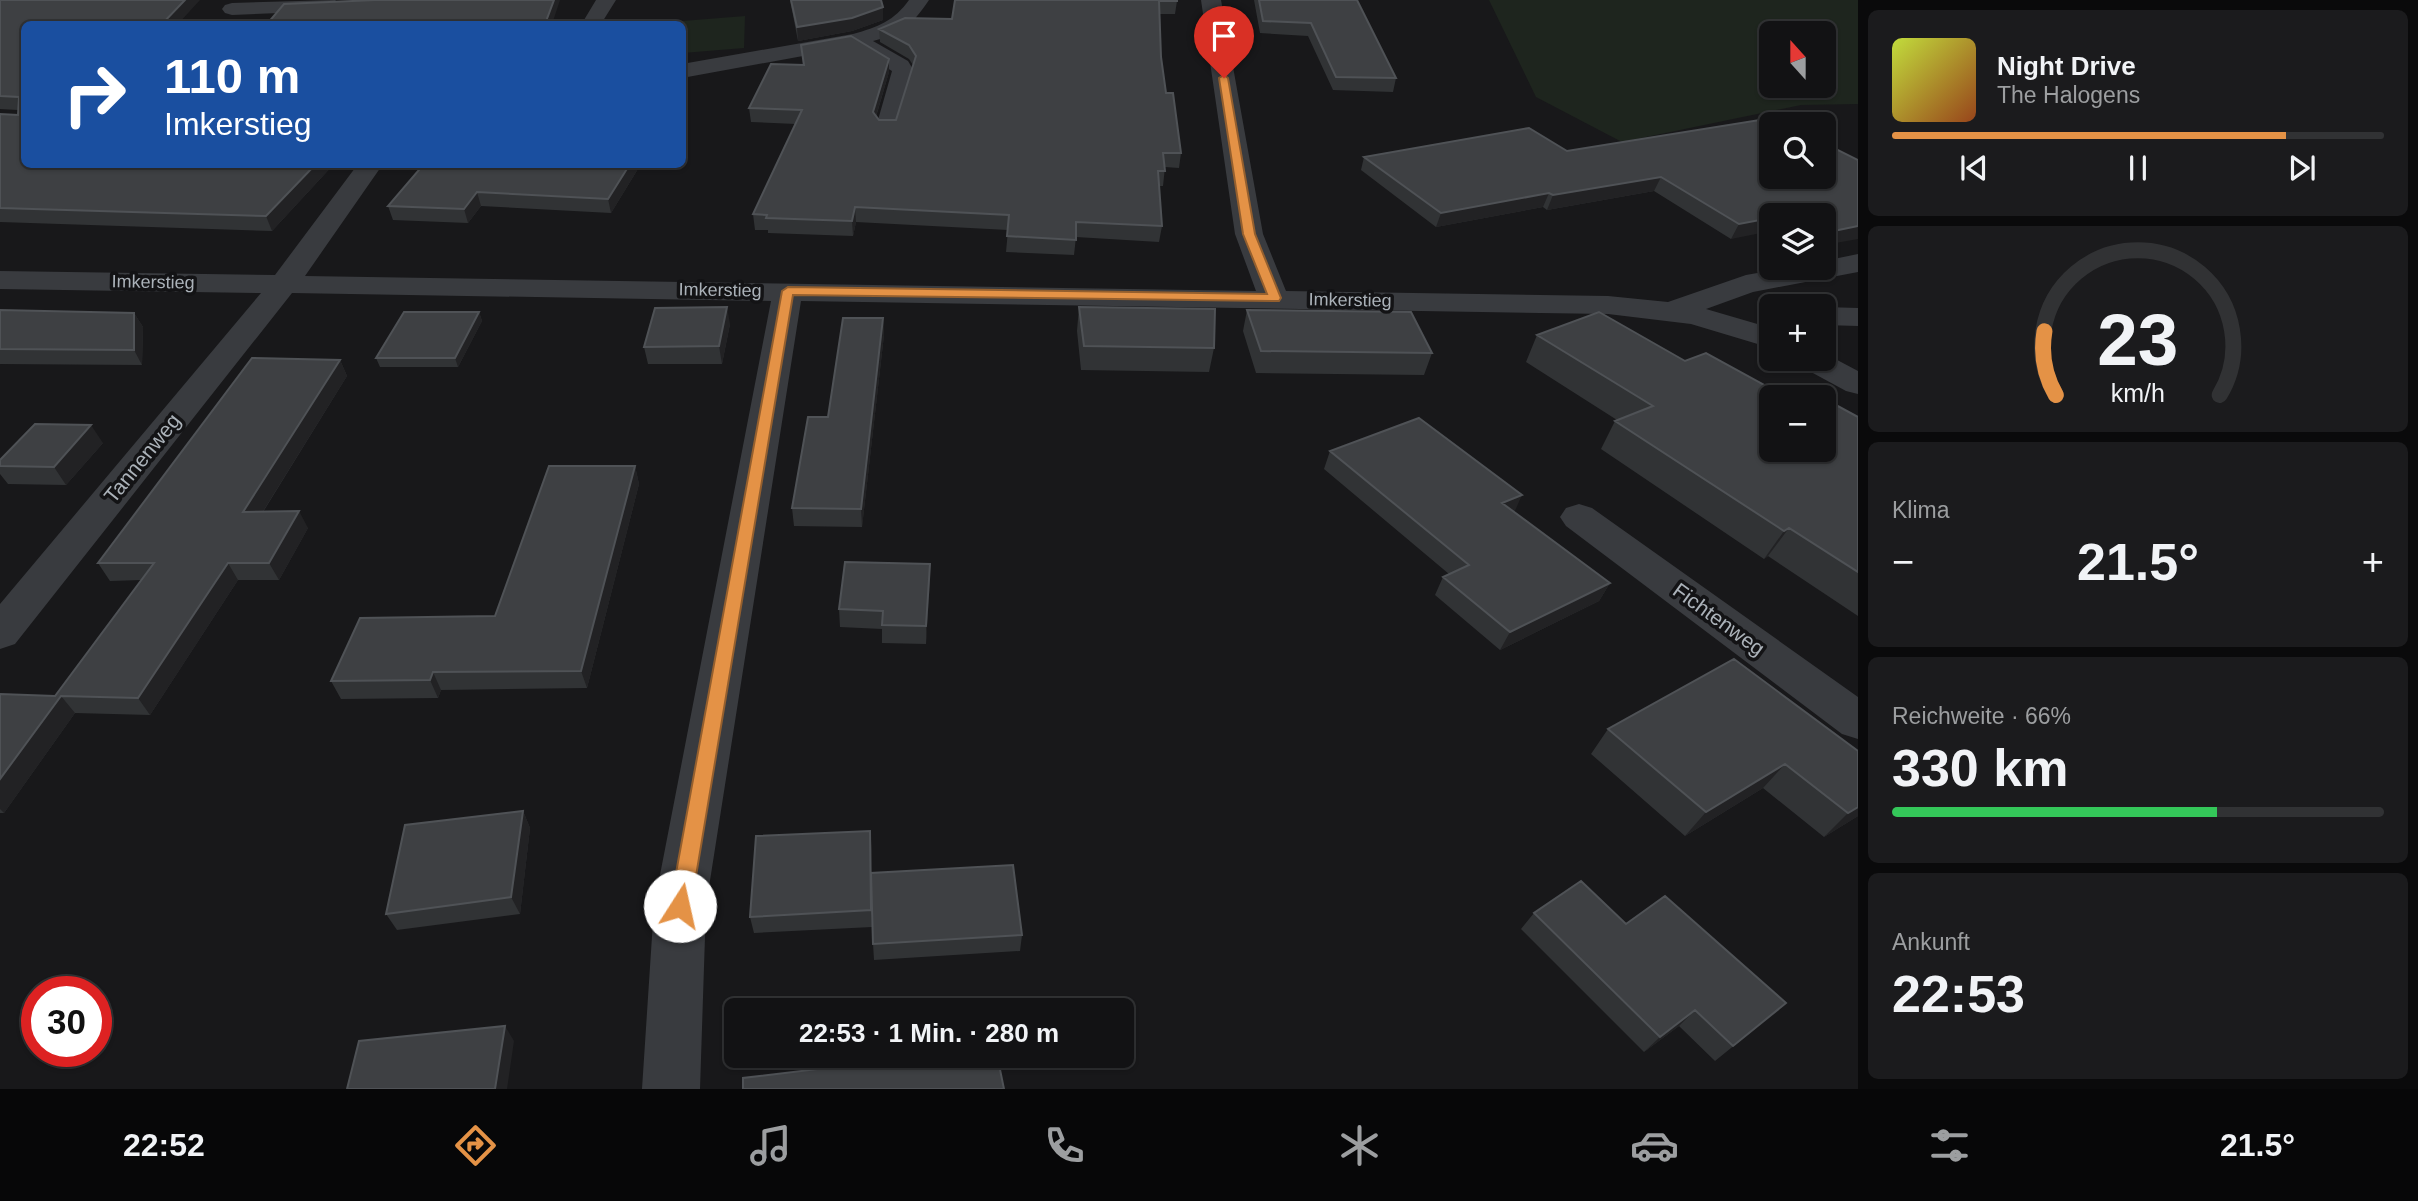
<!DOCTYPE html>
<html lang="de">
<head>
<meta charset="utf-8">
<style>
	body { margin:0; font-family:Arial,sans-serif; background:#1b1b1d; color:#f1f3f6; height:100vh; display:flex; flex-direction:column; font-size:26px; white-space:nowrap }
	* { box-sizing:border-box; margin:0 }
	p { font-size:23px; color:#9c9ea0 }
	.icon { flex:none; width:38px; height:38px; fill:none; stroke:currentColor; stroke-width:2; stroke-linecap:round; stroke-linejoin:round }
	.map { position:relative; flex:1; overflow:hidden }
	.details { display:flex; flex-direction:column; gap:10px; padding:10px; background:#0a0a0b; width:560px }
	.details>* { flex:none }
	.banner { position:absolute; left:21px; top:21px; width:665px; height:147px; border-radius:10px; box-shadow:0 2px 5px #0004,0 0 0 2px #313234; background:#1a4fa0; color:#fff; overflow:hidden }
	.needle { width:46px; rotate:339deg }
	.tools { position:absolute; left:1759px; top:21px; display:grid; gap:14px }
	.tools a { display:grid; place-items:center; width:77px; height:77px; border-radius:10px; background:#121214; box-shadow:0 2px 5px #0004,0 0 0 2px #313234; font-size:35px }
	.speed { position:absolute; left:21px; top:976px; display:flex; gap:14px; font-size:35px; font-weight:700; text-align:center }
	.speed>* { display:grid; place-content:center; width:91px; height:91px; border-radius:50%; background:#121214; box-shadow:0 2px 5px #0004,0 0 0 2px #313234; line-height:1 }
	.speed .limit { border:10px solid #d22; background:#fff; color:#111 }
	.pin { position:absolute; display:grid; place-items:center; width:60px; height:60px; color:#fff; margin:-72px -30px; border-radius:50% 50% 50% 0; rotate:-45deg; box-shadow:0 0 7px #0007 }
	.pin .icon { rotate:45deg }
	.me { position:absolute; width:77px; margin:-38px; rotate:10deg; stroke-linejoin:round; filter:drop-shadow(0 0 5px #0008) }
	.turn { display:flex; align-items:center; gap:24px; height:147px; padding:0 28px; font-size:32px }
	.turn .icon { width:91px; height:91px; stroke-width:2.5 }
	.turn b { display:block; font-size:49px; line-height:60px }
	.big { font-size:52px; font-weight:700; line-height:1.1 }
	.details .widget { flex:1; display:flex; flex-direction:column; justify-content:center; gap:10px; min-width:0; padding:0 24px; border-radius:10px; background:#1b1b1d }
	.details .dial { align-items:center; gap:0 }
	.dial svg { height:182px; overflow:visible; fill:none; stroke:#313234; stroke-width:7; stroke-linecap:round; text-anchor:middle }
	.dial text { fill:#f1f3f6; stroke:none }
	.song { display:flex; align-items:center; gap:21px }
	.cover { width:84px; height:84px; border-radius:10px; background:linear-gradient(135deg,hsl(70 70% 55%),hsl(20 70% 35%)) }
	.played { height:7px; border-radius:4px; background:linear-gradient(90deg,#e49246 80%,#313234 80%) }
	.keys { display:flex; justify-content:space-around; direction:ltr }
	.heat { display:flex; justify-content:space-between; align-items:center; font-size:38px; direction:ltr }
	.charge { height:10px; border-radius:5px; background:linear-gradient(90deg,#34c759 66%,#313234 0) }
	.trip { position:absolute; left:724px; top:998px; width:410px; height:70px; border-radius:10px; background:#121214; box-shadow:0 2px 5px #0004,0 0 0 2px #313234; font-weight:700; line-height:70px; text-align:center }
	.tabs { display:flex; height:112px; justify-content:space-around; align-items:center; background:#070708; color:#9c9ea0 }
	.tabs .icon { width:49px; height:49px }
	.tabs .active { color:#e49246 }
	.tabs b { font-size:32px; color:#f1f3f6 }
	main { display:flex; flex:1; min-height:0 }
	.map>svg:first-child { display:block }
	.green { fill:#1e251e; fill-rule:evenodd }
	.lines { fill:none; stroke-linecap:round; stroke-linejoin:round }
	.minor { fill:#393b3f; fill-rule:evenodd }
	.wall { fill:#313335 }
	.shaded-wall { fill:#222224 }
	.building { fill:#3e4043; stroke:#4f5256; stroke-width:2 }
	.route { fill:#e49246; stroke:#945f2e; stroke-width:2 }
	.labels { text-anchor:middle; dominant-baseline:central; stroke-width:7; stroke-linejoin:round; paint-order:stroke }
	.far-street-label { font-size:18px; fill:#abb2b9; stroke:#131315 }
	.street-label { font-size:21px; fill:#abb2b9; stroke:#131315 }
</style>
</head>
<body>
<main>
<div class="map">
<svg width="1858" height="1089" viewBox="0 0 1858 1089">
	<rect width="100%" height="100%" fill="#18181a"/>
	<path class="green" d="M1489,0H1858V104L1801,105L1622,142L1536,97ZM1771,33H1824V86H1771Z
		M745,16L744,48L683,53L682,24H645Z"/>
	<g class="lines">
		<path class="minor" d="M335,0L341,5L338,9L331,11L232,15L225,13L222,9L225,5L232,3Z
			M596,0H616L601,24H587L584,20Z
			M909,0H929C911,26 903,33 873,41L908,61L914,71L896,132L888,134L880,132L876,127L892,71L852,47L682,78V64L853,34C878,27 894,21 909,0Z
			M1201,0H1221L1263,234L1286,291L1608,296L1668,302L1746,275L1786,268H1824V261L1858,254V272L1753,292L1706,309L1771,328V348L1691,324L1608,314L801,301L706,906L700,1089H642L654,906L771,301L292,293L15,644L0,649V604L261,293L0,289V271L275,275L358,164H383L305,276L1256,291L1235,234Z
			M1824,307L1858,308V326L1824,325Z
			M1824,353L1858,371V394L1846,391L1800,366L1795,359H1824Z
			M1579,504L1592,508L1858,697V739L1842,734L1566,526L1560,517L1566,508Z"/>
	</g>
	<path class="wall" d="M0,0L24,24V164H334L272,231L0,222V114L18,115V110L0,109Z
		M790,0H881L883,20L852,31L798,41Z
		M955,0L1177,1L1175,14H1160L1161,57L1166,93L1181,153L1179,168L1165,167L1163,186H1159L1162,226L1159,242L1076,237L1074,255L1006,252L1008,230L856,222L853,236L768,233V230H755L753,214L796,124L751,122L749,108L803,65L801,45L889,72L876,117L879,120H896L913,65L909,59L880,42L879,29L952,19Z
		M1254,0H1357L1396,78L1393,92L1333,90L1308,36L1260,33Z
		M1567,151L1824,215H1771L1731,239L1654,191L1547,210L1543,207L1436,227L1361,170L1364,157Z
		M641,164L611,213L481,206L468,223L393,220L388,206Z
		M1079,307L1214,348L1209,372L1081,370L1077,331Z
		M0,310L134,313L143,327L142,365L0,364Z
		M1247,310L1432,353L1424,375L1256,373L1243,331Z
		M479,312L482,321L458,367H380L376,358Z
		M883,318L884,335L862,527L794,526L792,508L828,417Z
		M730,324L722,364H648L644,347Z
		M1537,335L1771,450L1858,417V616L1768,556L1764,559L1601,449L1615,421L1617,420L1526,362Z
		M340,360L347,376L263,512L308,528L279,580H238L150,715L75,713L4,813H0V694L55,696L141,580L110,581L98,563Z
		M103,443L66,485L8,484L0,474V460Z
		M1330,451L1514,512L1610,583L1599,601L1500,650L1435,595L1443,577L1449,574L1324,469Z
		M635,466L639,484L587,688L441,690L438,698L341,699L331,681L495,616Z
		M930,564L926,644L882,643V629L840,627L839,609Z
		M1608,729L1858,751V816L1824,837L1763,788L1685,836L1591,754Z
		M523,811L530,828L520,914L397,930L386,914Z
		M872,848V873L1022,935L1020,951L874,960L872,927L754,933L750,917Z
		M1534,913L1626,924L1768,1018L1715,1061L1679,1026L1644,1052L1521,929Z"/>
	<path class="shaded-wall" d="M185,0H200L178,24H162Z
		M554,0H560L552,24H545Z
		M883,7V20L852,31L798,41L797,27Z
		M889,59V72L873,126V112Z
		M316,164H334L272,231L266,216Z
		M630,164H641L611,213L608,199Z
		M1661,177L1654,191L1547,210L1553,195Z
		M477,192L481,206L468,223L464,209Z
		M1549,193L1543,207L1436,227L1441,213Z
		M855,207L856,222L853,236L852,221Z
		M1771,218V231L1731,239L1739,224Z
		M1858,226V239L1824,245V233Z
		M727,307L730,324L722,364L719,346Z
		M479,312L482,321L458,367L455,358Z
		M134,313L143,327L142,365L134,350Z
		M883,318L884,335L862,527L861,509Z
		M340,360L347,376L252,529L243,512Z
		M91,425L103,443L66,485L54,467Z
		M635,466L639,484L587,688L581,671Z
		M1522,495L1514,513L1502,503Z
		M299,511L308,528L279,580L269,563Z
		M1789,528L1768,556L1764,559L1784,531Z
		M228,563L238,580L150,715L138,698Z
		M930,564V582L926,644V626Z
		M1610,583L1599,601L1500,650L1510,632Z
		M433,672L441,690L438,698L430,680Z
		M61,696L75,713L4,813L0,809V779Z
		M1785,764L1763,788L1685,836L1706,812Z
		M1858,807V816L1824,837L1848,813Z
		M523,811L530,828L520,914L511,897Z
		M870,831L872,848V927L871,910Z
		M1695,1010L1679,1026L1644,1052L1660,1037Z
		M505,1026L514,1041L507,1089H495Z"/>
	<path class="building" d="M0,0H185L162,24H24V164H316L266,216L0,208V114L18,115L19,97L0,96Z
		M375,0H554L545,24H267L284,4Z
		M791,0H881L883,7L852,18L797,27Z
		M955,0H1177V1H1159L1161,57L1166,93H1173L1181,153H1163L1165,171H1158L1162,226L1076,222V240L1007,236L1009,215L855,207L852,221L766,218L767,215L753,214L802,110L749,108L771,64L804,65L801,45L851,36L889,59L873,112L879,120H896L916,56L909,45L879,29L905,18L952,19Z
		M1259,0H1357L1396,78L1336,77L1311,23L1263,21Z
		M1772,118L1785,124H1771V177H1824V143L1858,160V226L1824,233V215H1771V218L1739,224L1661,177L1553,195L1549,193L1441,213L1364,157L1529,128L1567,151Z
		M424,164H630L608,199L477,192L464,209L388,206Z
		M727,307L719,346L644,347L655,308Z
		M1079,307L1215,309L1214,348L1084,346Z
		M0,310L134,313V350L0,349Z
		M1247,310L1411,312L1432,353L1261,351Z
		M404,312H479L455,358H376Z
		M1599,312L1685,361L1706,353L1786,397H1771V450H1824V399H1825L1858,417V572L1789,528L1784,531L1615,421L1653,406L1537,335Z
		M843,318H883L861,509L792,508L808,417H828Z
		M252,358L340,360L243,512L299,511L269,563H228L138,698L61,696L0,779V694L55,696L154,563H98Z
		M1419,418L1522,495L1502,503L1610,583L1510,632L1443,577L1469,565L1330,451Z
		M35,424L91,425L54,467L0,466V460Z
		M549,466H635L581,671L433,672L430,680L331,681L360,618L495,616Z
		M845,562L930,564L926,626L882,625L883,611L839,609Z
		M1734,659L1858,751V807L1848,813L1785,764L1706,812L1608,729Z
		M523,811L511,897L386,914L405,825Z
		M870,831L871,910L750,917L756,836Z
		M1013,865L1022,935L873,944L871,873Z
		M1581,881L1626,924L1665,896L1786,1003L1733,1046L1695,1010L1660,1037L1534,913Z
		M505,1026L495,1089H347L359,1041Z
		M892,1055H997L1004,1089H743V1078L893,1060Z"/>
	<path class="route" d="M1224,75L1228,78L1255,234L1281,298L1279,301L793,295L691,906L688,913L680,916L673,913L670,906L782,291L788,287L1267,294L1243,234L1219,78Z"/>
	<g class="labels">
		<g class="far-street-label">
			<text transform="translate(153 282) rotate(1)">Imkerstieg</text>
			<text transform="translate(720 290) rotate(1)">Imkerstieg</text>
			<text transform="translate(1350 300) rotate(1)">Imkerstieg</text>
		</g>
		<g class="street-label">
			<text transform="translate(142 458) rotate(-51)">Tannenweg</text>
			<text transform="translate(1719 619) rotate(36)">Fichtenweg</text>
		</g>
	</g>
</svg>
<div class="tools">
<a><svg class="needle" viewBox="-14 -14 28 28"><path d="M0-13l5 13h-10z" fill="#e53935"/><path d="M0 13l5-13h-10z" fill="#9c9ea0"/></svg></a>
<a><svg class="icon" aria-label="search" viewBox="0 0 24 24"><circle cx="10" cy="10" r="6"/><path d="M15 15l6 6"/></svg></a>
<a><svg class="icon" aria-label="layers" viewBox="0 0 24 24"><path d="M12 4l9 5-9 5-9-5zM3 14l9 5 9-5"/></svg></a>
<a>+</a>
<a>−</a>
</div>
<div class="speed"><div class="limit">30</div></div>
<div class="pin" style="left:1224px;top:78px;background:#d93025"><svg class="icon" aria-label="arrive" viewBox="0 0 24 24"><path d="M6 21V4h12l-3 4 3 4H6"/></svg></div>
<svg class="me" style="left:680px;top:906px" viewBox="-20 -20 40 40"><circle r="19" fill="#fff"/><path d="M0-13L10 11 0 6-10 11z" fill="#e49246"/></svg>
<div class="trip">22:53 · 1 Min. · 280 m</div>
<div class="banner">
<div class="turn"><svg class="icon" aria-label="right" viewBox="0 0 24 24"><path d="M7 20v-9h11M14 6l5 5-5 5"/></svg><div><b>110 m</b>Imkerstieg</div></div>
</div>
</div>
<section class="details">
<div class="widget">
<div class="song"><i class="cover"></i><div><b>Night Drive</b><p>The Halogens</p></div></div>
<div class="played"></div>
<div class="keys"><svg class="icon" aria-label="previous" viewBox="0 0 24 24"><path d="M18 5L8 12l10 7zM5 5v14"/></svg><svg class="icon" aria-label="pause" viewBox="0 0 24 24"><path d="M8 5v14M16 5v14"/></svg><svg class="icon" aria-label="next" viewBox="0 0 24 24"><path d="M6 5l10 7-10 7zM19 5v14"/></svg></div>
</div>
<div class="widget dial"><svg viewBox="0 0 100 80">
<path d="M14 69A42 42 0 1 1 86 69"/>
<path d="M14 69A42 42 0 0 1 9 41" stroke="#e49246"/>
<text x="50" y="56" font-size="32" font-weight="700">23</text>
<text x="50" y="72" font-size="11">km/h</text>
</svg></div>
<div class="widget"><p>Klima</p>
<div class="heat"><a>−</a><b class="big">21.5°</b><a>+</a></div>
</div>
<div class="widget"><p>Reichweite · 66%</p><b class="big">330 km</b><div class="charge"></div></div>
<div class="widget"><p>Ankunft</p><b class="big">22:53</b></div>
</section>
</main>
<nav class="tabs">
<b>22:52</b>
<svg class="icon active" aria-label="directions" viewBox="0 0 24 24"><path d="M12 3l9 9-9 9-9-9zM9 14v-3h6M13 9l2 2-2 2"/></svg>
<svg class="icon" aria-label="music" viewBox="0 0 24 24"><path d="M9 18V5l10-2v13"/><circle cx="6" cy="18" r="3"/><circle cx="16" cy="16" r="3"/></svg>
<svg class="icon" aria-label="phone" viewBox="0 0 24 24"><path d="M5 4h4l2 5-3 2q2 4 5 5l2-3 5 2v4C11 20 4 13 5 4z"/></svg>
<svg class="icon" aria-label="climate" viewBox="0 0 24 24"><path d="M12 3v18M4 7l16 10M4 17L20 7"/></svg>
<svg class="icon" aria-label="car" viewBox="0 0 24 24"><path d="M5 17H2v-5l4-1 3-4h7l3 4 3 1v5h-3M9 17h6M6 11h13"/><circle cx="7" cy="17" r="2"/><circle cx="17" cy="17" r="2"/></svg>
<svg class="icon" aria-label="filters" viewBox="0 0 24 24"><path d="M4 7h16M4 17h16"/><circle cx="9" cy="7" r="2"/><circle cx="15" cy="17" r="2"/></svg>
<b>21.5°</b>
</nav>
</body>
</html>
